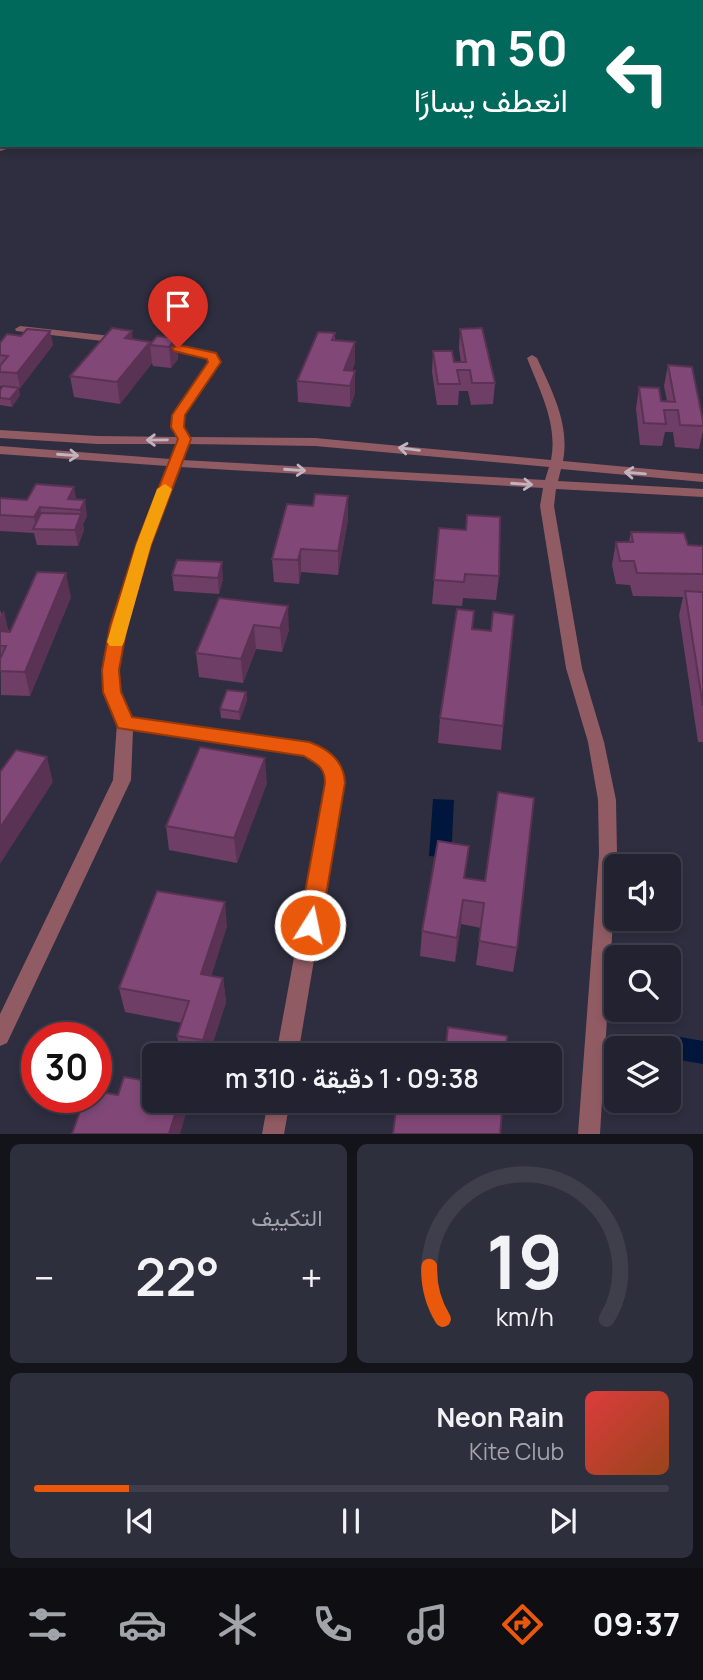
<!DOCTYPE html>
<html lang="ar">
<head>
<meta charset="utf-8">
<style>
	body { margin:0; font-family:Manrope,Vazirmatn,sans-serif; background:#2e2f3c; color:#f1f3f6; direction:rtl; height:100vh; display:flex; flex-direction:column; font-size:26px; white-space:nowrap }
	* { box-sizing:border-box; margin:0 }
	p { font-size:23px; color:#a2a4ab }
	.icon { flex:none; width:38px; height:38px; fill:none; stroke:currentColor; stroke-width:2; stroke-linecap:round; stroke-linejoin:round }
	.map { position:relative; height:1134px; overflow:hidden; direction:ltr }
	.sheet { display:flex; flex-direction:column; gap:10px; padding:10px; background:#13131a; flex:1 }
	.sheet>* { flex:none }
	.hud { position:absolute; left:0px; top:0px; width:704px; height:147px; box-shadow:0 4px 10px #0003,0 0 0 2px #3f3f4c; direction:rtl; background:#00695c; color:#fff; overflow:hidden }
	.tools { position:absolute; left:604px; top:854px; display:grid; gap:14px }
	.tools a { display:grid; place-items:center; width:77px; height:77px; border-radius:10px; background:#222230; box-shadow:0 4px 10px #0003,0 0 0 2px #3f3f4c; font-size:35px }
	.speed { position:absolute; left:21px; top:1022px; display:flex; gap:14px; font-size:35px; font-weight:700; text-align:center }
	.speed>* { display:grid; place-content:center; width:91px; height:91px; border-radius:50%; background:#222230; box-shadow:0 4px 10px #0003,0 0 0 2px #3f3f4c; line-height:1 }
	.speed .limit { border:10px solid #d22; background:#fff; color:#111 }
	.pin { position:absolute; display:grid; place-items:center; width:60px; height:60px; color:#fff; margin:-72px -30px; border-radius:50% 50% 50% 0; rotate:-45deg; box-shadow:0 0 7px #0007 }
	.pin .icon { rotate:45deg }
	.me { position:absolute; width:77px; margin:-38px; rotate:10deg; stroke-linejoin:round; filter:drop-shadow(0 0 5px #0008) }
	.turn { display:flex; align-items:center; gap:24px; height:147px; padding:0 21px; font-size:32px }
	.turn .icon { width:91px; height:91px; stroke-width:2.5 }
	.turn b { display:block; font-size:49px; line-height:60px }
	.big { font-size:52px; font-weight:600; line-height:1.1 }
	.sheet .widget { flex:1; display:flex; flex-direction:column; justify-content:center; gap:10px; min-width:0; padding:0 24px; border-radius:10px; background:#2e2f3c }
	.sheet .dial { align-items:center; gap:0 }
	.dial svg { height:182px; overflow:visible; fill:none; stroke:#3f3f4c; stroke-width:7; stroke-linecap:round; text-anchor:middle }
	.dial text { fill:#f1f3f6; stroke:none }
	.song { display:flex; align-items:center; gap:21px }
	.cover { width:84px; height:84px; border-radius:10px; background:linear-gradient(135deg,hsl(0 70% 55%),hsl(20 70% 35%)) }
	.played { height:7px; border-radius:4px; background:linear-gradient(90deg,#ea580c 15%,#3f3f4c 15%) }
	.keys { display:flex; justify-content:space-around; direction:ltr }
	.heat { display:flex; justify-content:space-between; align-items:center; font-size:38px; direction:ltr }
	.sheet .tiles { flex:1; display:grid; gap:10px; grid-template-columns:1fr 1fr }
	.widget:last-child { grid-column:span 2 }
	.trip { position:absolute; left:142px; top:1043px; width:420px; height:70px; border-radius:10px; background:#222230; box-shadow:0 4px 10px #0003,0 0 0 2px #3f3f4c; font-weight:600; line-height:70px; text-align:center; direction:rtl }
	.menu { display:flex; height:112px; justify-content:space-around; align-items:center; background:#0e0e13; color:#a2a4ab }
	.menu .icon { width:49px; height:49px }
	.menu .active { color:#ea580c }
	.menu b { font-size:32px; color:#f1f3f6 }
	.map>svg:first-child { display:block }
	.water { fill:#00163c }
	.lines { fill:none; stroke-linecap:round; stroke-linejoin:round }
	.minor { fill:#915b63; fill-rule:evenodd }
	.secondary { fill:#c77180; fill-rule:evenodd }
	.wall { fill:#6f3e66 }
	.shaded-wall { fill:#5a3253 }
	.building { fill:#814877; stroke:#5a3253; stroke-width:2 }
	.oneway { stroke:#c1b4bf }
	.route { fill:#ea580c; stroke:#983908; stroke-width:2 }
	.slow { fill:#f59e0b }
</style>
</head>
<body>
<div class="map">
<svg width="703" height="1134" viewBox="0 0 703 1134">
	<rect width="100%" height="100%" fill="#2e2e40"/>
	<path class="water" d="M433,799L454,800L451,858L429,856Z
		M680,1037L703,1041V1064L680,1060Z"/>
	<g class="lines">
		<path class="minor" d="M52,0H60L49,2Z
			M309,0H409L410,1L312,2Z
			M0,25H2V29H0Z
			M702,124H703V128H702Z
			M5,145H20L0,151V147Z
			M20,326L120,337L125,340L120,343L16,331L15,329Z
			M161,342L216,354L220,362L184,415L183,427L189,437L315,438L551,460C558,424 540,391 527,358L532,355L537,358C552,391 570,424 563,461L703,474V482L561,469L558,481L703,489V497L556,489L554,506L582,668L604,742L616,800L617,854L600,1134H578L599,854L598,800L588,742L566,668L540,506L543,488L180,467L151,545L126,626L119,670L120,692L131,718L309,744L324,749L342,770V794L298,1055H276L324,794L325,772L308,756L133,730L131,780L7,1043L0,1046V1014L113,780L117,723L104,692L103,670L112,626L137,545L167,466L0,454V446L170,459L176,444H97L0,438V430L97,436L177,437L171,427L172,415L208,362L207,358L157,347V343ZM188,444L315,446L549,467L545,480L182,460Z
			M268,1101H290L284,1134H262Z"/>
		<path class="secondary" d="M702,66H703V71H702Z"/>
	</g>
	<path class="wall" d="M573,0H612V2H574Z
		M664,0H695V2H665Z
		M460,329L495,383L493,404L471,405L468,391H459L458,405H437L432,372L433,351L454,362H461L459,349Z
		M50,331L53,345L20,388L0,386V343L21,336Z
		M335,333V340L355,342V362L352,371L355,393L350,407L298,402L297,381Z
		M176,338L178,359L171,368L153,366L152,363L120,404L74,397L70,376L133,339L150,342L151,344Z
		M668,365L703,421V431L699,449L675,447L673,432H665L662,446L640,445L636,409L639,387L661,401H667L664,386Z
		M0,390L20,395L12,407L0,405Z
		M348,496V519L338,575L301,572L299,584L274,582L272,559L313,506Z
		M0,498L27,500H76L87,516L83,524L84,530L78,546L37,545L34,533L0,531Z
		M439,528L499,576L496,600L463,598L462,606L432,604Z
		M631,532L688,545L703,546V742H698L679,615L683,597L633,596L630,585L616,584L612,565L616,542H629Z
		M177,560L223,579L219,594L174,591L172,575Z
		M71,597L30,696L1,695L0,610L9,631L10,632Z
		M219,598L289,630L282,652L256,649L243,683L199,677L196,653Z
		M474,611L472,629L491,631L514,615L501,750L438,743L440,718Z
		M246,692L247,700L240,720L221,718L220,709Z
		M267,783L237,863L169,850L166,826Z
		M466,878L517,948L513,972L476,965L481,928L461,924L455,962L420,956L422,931Z
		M227,926L211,976L223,978L226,1002L209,1055H181L177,1036L182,1023L125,1012L119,988Z"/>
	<path class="shaded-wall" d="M50,331L53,345L20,388L17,373Z
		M132,331L134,351L125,338Z
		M176,338L178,359L171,368L169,347Z
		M150,342L152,363L120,404L117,382Z
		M355,342V362L347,385L344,370Z
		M355,371V393L350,407V386Z
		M19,388L20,395L12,407L10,399Z
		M74,487L77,503L68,499Z
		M348,496V519L338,575V551Z
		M85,500L87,516L83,524L84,530L78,546L75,530L81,515L80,510Z
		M40,507L43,523L36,529L34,517Z
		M301,549V572L299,584L298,560Z
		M222,562L223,579L219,594L218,578Z
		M66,573L71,597L30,696L25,672Z
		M288,606L289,630L282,652L280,628Z
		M4,610L9,634L0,646V618Z
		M254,625L256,649L243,683L241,659Z
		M246,692L247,700L240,720L239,712Z
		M47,757L53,782L0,864V828Z
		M265,758L267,783L237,863L234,838Z
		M463,900L461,924L455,962L457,938Z
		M225,902L227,926L204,999L201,974Z
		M223,978L226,1002L209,1055H205L203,1040Z
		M179,1101H186L187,1110L180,1134H169Z"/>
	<path class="building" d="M112,328L132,331L125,338L150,342L117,382L70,376Z
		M482,328L495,383H472L470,370H457L460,384H438L433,351H452L454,362H466L460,329Z
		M27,329L50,331L17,373L0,372V366L8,356L0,355V343L7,334L21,336Z
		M318,332L335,333L332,340L355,342L344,370L355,371L350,386L297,381Z
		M157,336L176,338L169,347L150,345Z
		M668,365L692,367L703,421V426L680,425L678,410H664L666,424L644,423L639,387L659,388L661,401L675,402Z
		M3,386L19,388L10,399L0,398V390Z
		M36,484L74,487L68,499L85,500L80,510L40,507L34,517L0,515V498L27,500Z
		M315,494L348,496L338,551L301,549L298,560L272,559L287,504L313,506Z
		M41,513L81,514L75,530L33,529Z
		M467,515L500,517L499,576L465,574L464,582L434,580L439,528L466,530Z
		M631,532L684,533L688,545L703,546V574L637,573L634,561H620L616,542H633Z
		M177,560L222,562L218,578L172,575Z
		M37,572L66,573L25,672L0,671V659L6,646H0V631L10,632Z
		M685,591L703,592V706Z
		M219,598L288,606L280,628L254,625L241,659L196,653Z
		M457,609L474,611L472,629L491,631L493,612L514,615L503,726L440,718Z
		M227,690L246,692L239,712L220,709Z
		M200,747L265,758L234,838L166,826Z
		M16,750L47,757L0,828V772Z
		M498,792L534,798L517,948L479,941L484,903L463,900L457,938L422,931L438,841L469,846L464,878L485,881Z
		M157,891L225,902L201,974L223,978L203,1040L177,1036L189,1001L119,988Z
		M448,1027L507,1036L506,1055H445Z
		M404,1051L436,1055H403Z
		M124,1077L154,1082V1101H179L169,1134H72L85,1097H96V1091L118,1095Z
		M397,1101H503L500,1134H393Z"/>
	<defs><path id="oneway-shaft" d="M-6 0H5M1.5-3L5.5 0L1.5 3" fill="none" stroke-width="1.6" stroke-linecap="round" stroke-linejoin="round" transform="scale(1.75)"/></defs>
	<g class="oneway">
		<use href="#oneway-shaft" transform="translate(157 440) rotate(179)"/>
		<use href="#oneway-shaft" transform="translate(409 449) rotate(-173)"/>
		<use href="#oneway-shaft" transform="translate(68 455) rotate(4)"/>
		<use href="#oneway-shaft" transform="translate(295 470) rotate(4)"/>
		<use href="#oneway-shaft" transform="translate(635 473) rotate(-175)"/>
		<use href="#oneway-shaft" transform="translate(522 484) rotate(4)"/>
	</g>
	<path class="route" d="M178,345L216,353L221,362L185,415L184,427L191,439L151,545L127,626L119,670L121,692L132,717L309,742C329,749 344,761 345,783L321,925L318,931L310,934L302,931L299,925L325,783C325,767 317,764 304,756L118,728L103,692L102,670L110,626L136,545L178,439L171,427L172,415L208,362L207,359L174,351L172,348Z"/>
	<path class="slow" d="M165,484L172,489L151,545L124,642L122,646H110L107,642L136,545L157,489Z"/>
</svg>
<div class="tools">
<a><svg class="icon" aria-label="sound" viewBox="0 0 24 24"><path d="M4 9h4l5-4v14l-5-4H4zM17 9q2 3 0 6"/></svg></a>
<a><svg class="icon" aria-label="search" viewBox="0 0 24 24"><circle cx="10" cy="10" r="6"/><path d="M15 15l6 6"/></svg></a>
<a><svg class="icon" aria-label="layers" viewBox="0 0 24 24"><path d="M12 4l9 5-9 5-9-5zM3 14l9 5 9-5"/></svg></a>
</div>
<div class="speed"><div class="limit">30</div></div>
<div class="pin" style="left:178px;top:348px;background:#d93025"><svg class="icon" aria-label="arrive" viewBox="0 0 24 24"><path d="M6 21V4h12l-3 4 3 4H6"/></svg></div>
<svg class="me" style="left:310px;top:925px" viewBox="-20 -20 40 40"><circle r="17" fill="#ea580c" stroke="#fff" stroke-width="3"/><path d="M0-11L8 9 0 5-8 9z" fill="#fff"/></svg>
<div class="trip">09:38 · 1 دقيقة · 310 m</div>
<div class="hud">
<div class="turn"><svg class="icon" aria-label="left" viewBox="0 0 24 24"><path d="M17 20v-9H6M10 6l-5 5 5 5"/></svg><div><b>50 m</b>انعطف يسارًا</div></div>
</div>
</div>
<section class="sheet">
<div class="tiles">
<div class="widget dial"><svg viewBox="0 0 100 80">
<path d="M14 69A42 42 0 1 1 86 69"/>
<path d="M14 69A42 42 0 0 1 8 46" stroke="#ea580c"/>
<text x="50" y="56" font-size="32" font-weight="700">19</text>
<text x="50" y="72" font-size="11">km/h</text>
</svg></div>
<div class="widget"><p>التكييف</p>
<div class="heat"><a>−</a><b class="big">22°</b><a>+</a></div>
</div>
<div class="widget">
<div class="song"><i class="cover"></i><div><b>Neon Rain</b><p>Kite Club</p></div></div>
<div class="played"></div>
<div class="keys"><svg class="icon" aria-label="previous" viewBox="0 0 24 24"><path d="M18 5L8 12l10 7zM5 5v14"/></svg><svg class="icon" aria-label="pause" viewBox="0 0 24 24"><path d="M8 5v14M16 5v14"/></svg><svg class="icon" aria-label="next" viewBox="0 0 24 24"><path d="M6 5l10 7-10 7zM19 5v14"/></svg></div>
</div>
</div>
</section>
<nav class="menu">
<b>09:37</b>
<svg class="icon active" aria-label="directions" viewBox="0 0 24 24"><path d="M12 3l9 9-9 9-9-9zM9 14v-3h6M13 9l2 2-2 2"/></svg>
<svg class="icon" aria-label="music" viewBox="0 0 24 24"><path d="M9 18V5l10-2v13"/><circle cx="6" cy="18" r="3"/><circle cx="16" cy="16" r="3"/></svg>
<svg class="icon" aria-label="phone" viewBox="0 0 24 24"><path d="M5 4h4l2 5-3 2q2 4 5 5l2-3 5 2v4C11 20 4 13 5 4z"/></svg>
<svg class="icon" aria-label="climate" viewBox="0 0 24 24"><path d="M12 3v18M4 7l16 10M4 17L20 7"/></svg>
<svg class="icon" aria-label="car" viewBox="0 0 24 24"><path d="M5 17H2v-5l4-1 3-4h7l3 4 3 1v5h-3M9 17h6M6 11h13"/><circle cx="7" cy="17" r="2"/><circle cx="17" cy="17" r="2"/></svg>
<svg class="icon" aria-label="filters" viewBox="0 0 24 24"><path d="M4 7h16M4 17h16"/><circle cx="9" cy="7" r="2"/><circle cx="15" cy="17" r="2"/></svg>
</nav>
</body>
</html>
